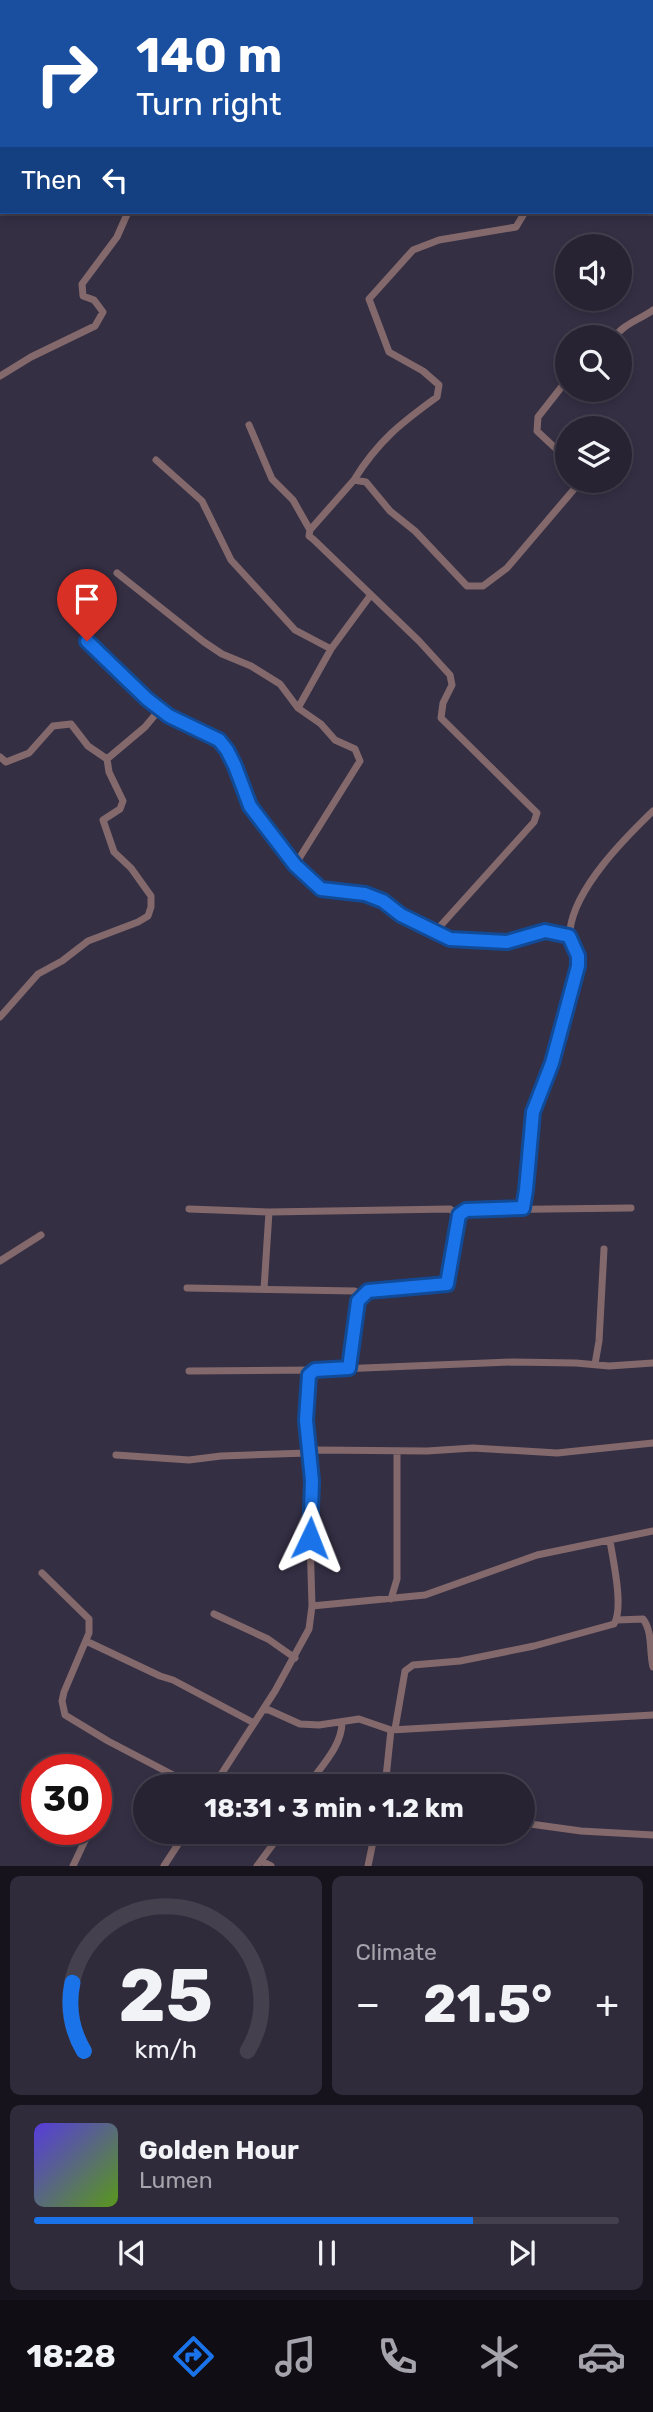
<!DOCTYPE html>
<html lang="en">
<head>
<meta charset="utf-8">
<style>
	body { margin:0; font-family:Rubik,sans-serif; background:#302b3b; color:#f1f3f6; height:100vh; display:flex; flex-direction:column; font-size:26px; white-space:nowrap }
	* { box-sizing:border-box; margin:0 }
	p { font-size:23px; color:#a5a4ac }
	.icon { flex:none; width:38px; height:38px; fill:none; stroke:currentColor; stroke-width:2; stroke-linecap:round; stroke-linejoin:round }
	.map { position:relative; height:1866px; overflow:hidden }
	.panel { display:flex; flex-direction:column; gap:10px; padding:10px; background:#16131c; flex:1 }
	.panel>* { flex:none }
	.banner { position:absolute; left:0px; top:0px; width:654px; height:214px; box-shadow:0 4px 10px #0003,0 0 0 2px #44404e; background:#1a4fa0; color:#fff; overflow:hidden }
	.fabs { position:absolute; left:555px; top:234px; display:grid; gap:14px }
	.fabs a { display:grid; place-items:center; width:77px; height:77px; border-radius:50%; background:#282333; box-shadow:0 4px 10px #0003,0 0 0 2px #44404e; font-size:35px }
	.speed { position:absolute; left:21px; top:1754px; display:flex; gap:14px; font-size:35px; font-weight:700; text-align:center }
	.speed>* { display:grid; place-content:center; width:91px; height:91px; border-radius:50%; background:#282333; box-shadow:0 4px 10px #0003,0 0 0 2px #44404e; line-height:1 }
	.speed .limit { border:10px solid #d22; background:#fff; color:#111 }
	.pin { position:absolute; display:grid; place-items:center; width:60px; height:60px; color:#fff; margin:-72px -30px; border-radius:50% 50% 50% 0; rotate:-45deg; box-shadow:0 0 7px #0007 }
	.pin .icon { rotate:45deg }
	.me { position:absolute; width:77px; margin:-38px; rotate:2deg; stroke-linejoin:round; filter:drop-shadow(0 0 5px #0008) }
	.turn { display:flex; align-items:center; gap:24px; height:147px; padding:0 21px; font-size:32px }
	.turn .icon { width:91px; height:91px; stroke-width:2.5 }
	.turn b { display:block; font-size:49px; line-height:60px }
	.then { display:flex; align-items:center; height:66px; padding:0 21px; background:#0003; gap:14px; font-size:26px }
	.big { font-size:52px; font-weight:700; line-height:1.1 }
	.panel .card { flex:1; display:flex; flex-direction:column; justify-content:center; gap:10px; min-width:0; padding:0 24px; border-radius:10px; background:#302b3b }
	.panel .dial { align-items:center; gap:0 }
	.dial svg { height:182px; overflow:visible; fill:none; stroke:#44404e; stroke-width:7; stroke-linecap:round; text-anchor:middle }
	.dial text { fill:#f1f3f6; stroke:none }
	.song { display:flex; align-items:center; gap:21px }
	.cover { width:84px; height:84px; border-radius:10px; background:linear-gradient(135deg,hsl(250 70% 55%),hsl(90 70% 35%)) }
	.played { height:7px; border-radius:4px; background:linear-gradient(90deg,#1a73e8 75%,#44404e 75%) }
	.keys { display:flex; justify-content:space-around; direction:ltr }
	.heat { display:flex; justify-content:space-between; align-items:center; font-size:38px; direction:ltr }
	.panel .tiles { flex:1; display:grid; gap:10px; grid-template-columns:1fr 1fr }
	.card:last-child { grid-column:span 2 }
	.trip { position:absolute; left:133px; top:1774px; width:402px; height:70px; border-radius:35px; background:#282333; box-shadow:0 4px 10px #0003,0 0 0 2px #44404e; font-weight:700; line-height:70px; text-align:center }
	.menu { display:flex; height:112px; justify-content:space-around; align-items:center; background:#100e14; color:#a5a4ac }
	.menu .icon { width:49px; height:49px }
	.menu .selected { color:#1a73e8 }
	.menu b { font-size:32px; color:#f1f3f6 }
	.map>svg:first-child { display:block }
	.lines { fill:none; stroke-linecap:round; stroke-linejoin:round }
	.street { stroke:#83696b; stroke-width:7 }
	.route-casing { stroke:#114b97; stroke-width:18 }
	.route { stroke:#1a73e8; stroke-width:12 }
</style>
</head>
<body>
<div class="map">
<svg width="653" height="1866" viewBox="0 0 653 1866">
	<rect width="100%" height="100%" fill="#352f44"/>
	<g class="lines">
		<path class="street" d="M595,2L596,0
			M614,338C623,324 639,320 653,310
			M0,376L31,357L95,326L103,312L94,300L83,296L82,284L117,237L128,212
			M567,380L538,417L537,431L567,459
			M249,425L272,479L293,500L310,530
			M156,460L202,501L231,560L295,630L331,649
			M354,480C378,441 401,423 437,397L439,385L423,371L389,352L369,299L413,250L439,240L516,227L525,212
			M117,573L204,642L222,654L251,666L280,684L298,708L321,724L335,740L355,749L360,761L295,865
			M87,641L147,699L169,716L219,740L227,750L235,766L250,806L295,865L321,889L365,894L383,901L401,915L450,939L507,942L545,931L569,936
			M298,708L331,649L370,596
			M0,757L6,762L29,753L53,726L71,724L88,746L107,759
			M434,933L534,822L537,813L441,718L443,703L452,685L450,675L419,641L313,539L309,536L310,530L354,480L366,482L390,511L415,531L467,586H483L507,568L581,481
			M0,1017L38,974L62,961L88,941L138,922L148,916L151,907V896L131,868L114,852L103,820L120,809L123,801L109,772L107,759L145,727L160,709
			M523,1208L526,1190L533,1113L552,1063L578,966C578,953 568,941 570,930C575,888 624,839 653,811
			M189,1209L269,1212L450,1209L456,1214V1222
			M0,1261L41,1235
			M187,1288L355,1291L358,1301L349,1368
			M264,1289L269,1212
			M358,1301L368,1291L447,1284L456,1222L459,1215L466,1210L631,1208
			M595,1364L599,1341L604,1249
			M189,1371L314,1370
			M116,1455L189,1460L221,1456L308,1453L316,1450L427,1451L473,1448L557,1453L653,1443
			M42,1573L89,1619V1633L64,1692L62,1701L65,1715L108,1741L196,1787
			M391,1599L397,1579V1451
			M312,1606L425,1595L537,1555L653,1531
			M214,1614L268,1639L295,1658
			M617,1620L643,1619C653,1632 649,1651 653,1667
			M86,1641L160,1676L173,1680L254,1723
			M263,1710H269L300,1724L319,1725L359,1719L391,1730L653,1715
			M395,1729L405,1671L413,1665L460,1661L534,1646L614,1624C624,1608 613,1560 610,1541
			M213,1787L275,1691L309,1629L312,1606L310,1538L312,1481L306,1420L309,1375L315,1370L512,1362L576,1363L609,1366L653,1363
			M307,1787C320,1767 342,1747 342,1722
			M385,1787L391,1730
			M523,1823L581,1831L653,1835
			M261,1861L271,1866
			M73,1866L88,1834
			M164,1866L186,1832
			M257,1866L282,1832
			M368,1866L375,1832"/>
	</g>
	<g class="lines">
		<defs>
			<path id="route" d="M87,641L147,699L169,716L219,740L227,750L235,766L250,806L295,865L321,889L365,894L383,901L401,915L450,939L507,942L545,931L569,936L578,956V966L552,1063L533,1112L526,1190L523,1208L466,1210L459,1215L447,1284L368,1291L358,1301L349,1368L315,1370L309,1375L306,1420L312,1481L310,1538"/>
		</defs>
		<use href="#route" class="route-casing"/>
		<use href="#route" class="route"/>
	</g>
</svg>
<div class="fabs">
<a><svg class="icon" aria-label="sound" viewBox="0 0 24 24"><path d="M4 9h4l5-4v14l-5-4H4zM17 9q2 3 0 6"/></svg></a>
<a><svg class="icon" aria-label="search" viewBox="0 0 24 24"><circle cx="10" cy="10" r="6"/><path d="M15 15l6 6"/></svg></a>
<a><svg class="icon" aria-label="layers" viewBox="0 0 24 24"><path d="M12 4l9 5-9 5-9-5zM3 14l9 5 9-5"/></svg></a>
</div>
<div class="speed"><div class="limit">30</div></div>
<div class="pin" style="left:87px;top:641px;background:#d93025"><svg class="icon" aria-label="arrive" viewBox="0 0 24 24"><path d="M6 21V4h12l-3 4 3 4H6"/></svg></div>
<svg class="me" style="left:310px;top:1538px" viewBox="-20 -20 40 40"><path d="M0-17L14 15 0 8-14 15z" fill="#1a73e8" stroke="#fff" stroke-width="4"/></svg>
<div class="trip">18:31 · 3 min · 1.2 km</div>
<div class="banner">
<div class="turn"><svg class="icon" aria-label="right" viewBox="0 0 24 24"><path d="M7 20v-9h11M14 6l5 5-5 5"/></svg><div><b>140 m</b>Turn right</div></div>
<div class="then">Then<svg class="icon" aria-label="left" viewBox="0 0 24 24"><path d="M17 20v-9H6M10 6l-5 5 5 5"/></svg></div>
</div>
</div>
<section class="panel">
<div class="tiles">
<div class="card dial"><svg viewBox="0 0 100 80">
<path d="M14 69A42 42 0 1 1 86 69"/>
<path d="M14 69A42 42 0 0 1 9 39" stroke="#1a73e8"/>
<text x="50" y="56" font-size="32" font-weight="700">25</text>
<text x="50" y="72" font-size="11">km/h</text>
</svg></div>
<div class="card"><p>Climate</p>
<div class="heat"><a>−</a><b class="big">21.5°</b><a>+</a></div>
</div>
<div class="card">
<div class="song"><i class="cover"></i><div><b>Golden Hour</b><p>Lumen</p></div></div>
<div class="played"></div>
<div class="keys"><svg class="icon" aria-label="previous" viewBox="0 0 24 24"><path d="M18 5L8 12l10 7zM5 5v14"/></svg><svg class="icon" aria-label="pause" viewBox="0 0 24 24"><path d="M8 5v14M16 5v14"/></svg><svg class="icon" aria-label="next" viewBox="0 0 24 24"><path d="M6 5l10 7-10 7zM19 5v14"/></svg></div>
</div>
</div>
</section>
<nav class="menu">
<b>18:28</b>
<svg class="icon selected" aria-label="directions" viewBox="0 0 24 24"><path d="M12 3l9 9-9 9-9-9zM9 14v-3h6M13 9l2 2-2 2"/></svg>
<svg class="icon" aria-label="music" viewBox="0 0 24 24"><path d="M9 18V5l10-2v13"/><circle cx="6" cy="18" r="3"/><circle cx="16" cy="16" r="3"/></svg>
<svg class="icon" aria-label="phone" viewBox="0 0 24 24"><path d="M5 4h4l2 5-3 2q2 4 5 5l2-3 5 2v4C11 20 4 13 5 4z"/></svg>
<svg class="icon" aria-label="climate" viewBox="0 0 24 24"><path d="M12 3v18M4 7l16 10M4 17L20 7"/></svg>
<svg class="icon" aria-label="car" viewBox="0 0 24 24"><path d="M5 17H2v-5l4-1 3-4h7l3 4 3 1v5h-3M9 17h6M6 11h13"/><circle cx="7" cy="17" r="2"/><circle cx="17" cy="17" r="2"/></svg>
</nav>
</body>
</html>
